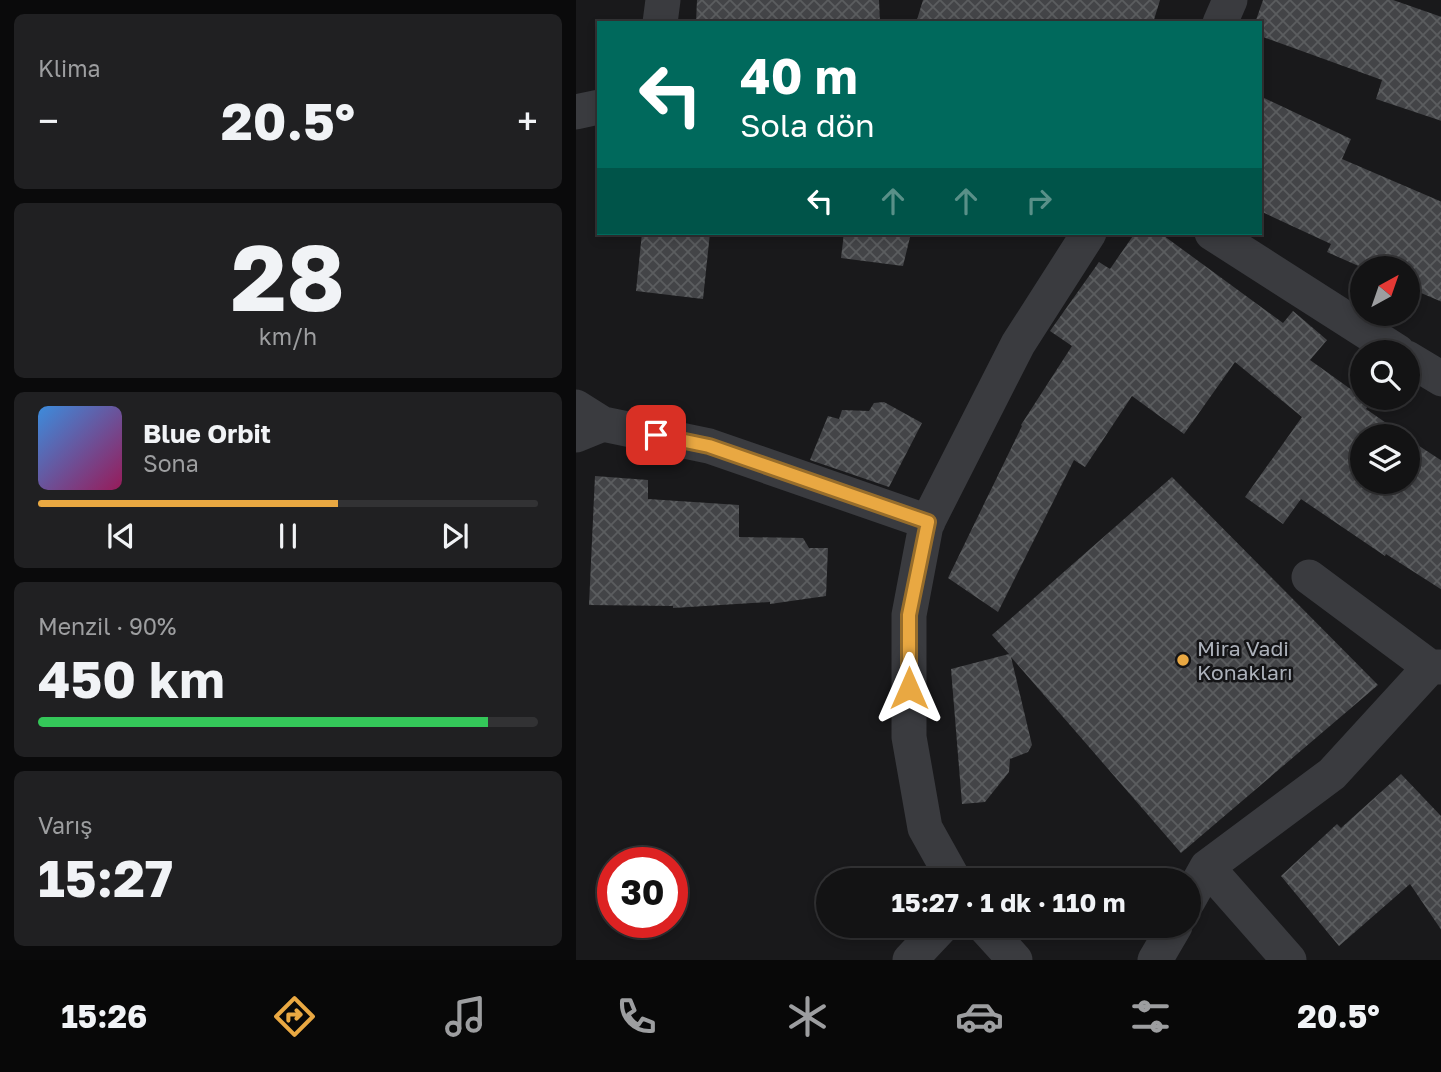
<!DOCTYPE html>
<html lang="tr">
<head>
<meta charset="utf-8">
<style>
	body { margin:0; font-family:"Golos Text",sans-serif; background:#202022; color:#f1f3f6; height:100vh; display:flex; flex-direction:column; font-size:26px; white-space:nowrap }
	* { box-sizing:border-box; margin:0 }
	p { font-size:23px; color:#9d9ea0 }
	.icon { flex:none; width:38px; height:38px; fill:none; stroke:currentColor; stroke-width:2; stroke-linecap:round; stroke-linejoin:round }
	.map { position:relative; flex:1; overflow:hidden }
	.panel { display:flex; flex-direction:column; gap:14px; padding:14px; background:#0a0a0b; width:576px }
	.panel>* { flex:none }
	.banner { position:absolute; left:21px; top:21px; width:665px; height:214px; border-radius:0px; box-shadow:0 4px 10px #0003,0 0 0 2px #323234; background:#00695c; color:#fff; overflow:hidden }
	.needle { width:46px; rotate:40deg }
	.controls { position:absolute; left:774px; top:256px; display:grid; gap:14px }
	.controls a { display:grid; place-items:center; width:70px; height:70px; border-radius:50%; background:#131314; box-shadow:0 4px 10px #0003,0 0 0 2px #323234; font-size:35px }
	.speed { position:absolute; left:21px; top:847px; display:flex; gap:14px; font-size:35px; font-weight:700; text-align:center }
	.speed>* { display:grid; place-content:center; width:91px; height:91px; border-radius:50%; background:#131314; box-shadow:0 4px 10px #0003,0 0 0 2px #323234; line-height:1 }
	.speed .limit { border:10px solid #d22; background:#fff; color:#111 }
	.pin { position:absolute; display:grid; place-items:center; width:60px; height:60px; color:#fff; margin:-30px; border-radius:14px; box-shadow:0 4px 10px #0006 }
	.me { position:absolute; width:77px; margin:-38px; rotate:0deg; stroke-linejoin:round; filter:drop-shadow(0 0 5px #0008) }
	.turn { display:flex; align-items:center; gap:24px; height:147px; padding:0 28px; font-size:32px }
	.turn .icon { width:91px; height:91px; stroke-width:2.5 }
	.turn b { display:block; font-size:49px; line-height:60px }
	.lanes { display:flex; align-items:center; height:66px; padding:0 28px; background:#0003; justify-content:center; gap:35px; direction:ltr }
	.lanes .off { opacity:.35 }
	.big { font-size:52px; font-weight:700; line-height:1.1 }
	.panel .tile { flex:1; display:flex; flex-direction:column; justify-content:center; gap:10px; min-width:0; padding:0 24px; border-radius:10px; background:#202022 }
	.panel .dial { align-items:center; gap:0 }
	.dial b { font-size:91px; line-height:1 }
	.song { display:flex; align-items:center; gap:21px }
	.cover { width:84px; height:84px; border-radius:10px; background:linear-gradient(135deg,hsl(210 70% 55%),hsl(330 70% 35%)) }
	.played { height:7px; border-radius:4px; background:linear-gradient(90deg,#e9a842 60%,#323234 60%) }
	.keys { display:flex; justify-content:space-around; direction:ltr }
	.heat { display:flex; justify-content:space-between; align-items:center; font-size:38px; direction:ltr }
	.charge { height:10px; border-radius:5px; background:linear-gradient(90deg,#34c759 90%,#323234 0) }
	.trip { position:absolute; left:240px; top:868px; width:385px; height:70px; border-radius:35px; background:#131314; box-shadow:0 4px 10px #0003,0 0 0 2px #323234; font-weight:700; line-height:70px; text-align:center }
	.menu { display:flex; height:112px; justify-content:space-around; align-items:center; background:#080808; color:#9d9ea0 }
	.menu .icon { width:49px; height:49px }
	.menu .active { color:#e9a842 }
	.menu b { font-size:32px; color:#f1f3f6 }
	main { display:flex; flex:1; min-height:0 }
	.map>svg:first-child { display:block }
	.building { fill:url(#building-cross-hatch) }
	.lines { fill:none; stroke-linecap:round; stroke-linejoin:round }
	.minor { stroke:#3a3b3f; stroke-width:35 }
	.route-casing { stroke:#976d2b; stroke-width:18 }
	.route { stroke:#e9a842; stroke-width:12 }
	.poi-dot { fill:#e9a842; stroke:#141416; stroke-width:2.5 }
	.labels { text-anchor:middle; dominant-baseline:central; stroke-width:5; stroke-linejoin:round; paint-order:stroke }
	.poi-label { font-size:21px; fill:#acb1ba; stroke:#141416; text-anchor:start }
</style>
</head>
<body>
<main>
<section class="panel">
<div class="tile"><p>Klima</p>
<div class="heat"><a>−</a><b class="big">20.5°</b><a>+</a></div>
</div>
<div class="tile dial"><b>28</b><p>km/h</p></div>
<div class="tile">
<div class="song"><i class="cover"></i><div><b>Blue Orbit</b><p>Sona</p></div></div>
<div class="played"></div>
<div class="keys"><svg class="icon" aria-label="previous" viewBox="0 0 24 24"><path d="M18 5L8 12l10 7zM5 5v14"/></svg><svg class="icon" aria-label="pause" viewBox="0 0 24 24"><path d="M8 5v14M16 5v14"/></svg><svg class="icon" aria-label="next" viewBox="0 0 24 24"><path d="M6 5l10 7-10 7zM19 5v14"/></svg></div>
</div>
<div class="tile"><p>Menzil · 90%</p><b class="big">450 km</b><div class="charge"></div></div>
<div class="tile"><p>Varış</p><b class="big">15:27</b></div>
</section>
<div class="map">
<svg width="866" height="960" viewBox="0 0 866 960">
	<defs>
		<pattern id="building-cross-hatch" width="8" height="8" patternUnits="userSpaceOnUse" patternTransform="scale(1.75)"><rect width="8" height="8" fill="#434447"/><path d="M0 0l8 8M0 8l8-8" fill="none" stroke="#5b5d5f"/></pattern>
	</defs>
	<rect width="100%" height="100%" fill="#19191b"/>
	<path class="building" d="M121,0H303L304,23H120Z
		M347,0H584L577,23H340Z
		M687,0H817L866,17V121L800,99L806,80L684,36V23H679Z
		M684,96L775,139L766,159L866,202V302L831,287V268H787L751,252L755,244L684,211Z
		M66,233H134L127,299L60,291Z
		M268,233H335L327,266L265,258Z
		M559,233H584L707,323L717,311L751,340L734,360L794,403L790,409L829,436H786V481H831V438L866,461V590L810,554L809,556L725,499L707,524L669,497L726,417L659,362L608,434L556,396L509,467L498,460L422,612L372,578L446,426L445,425L496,346L474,331L523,262L534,269Z
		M308,402L346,423L313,487L234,460L252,416L263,419L266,410L293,411L298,403Z
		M19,476L72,480V499L163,505V537L227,538L233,548H252L250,596L194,604V602L97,608V606L13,605Z
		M596,477L802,685L605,853L435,657L456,745L452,752L434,759L433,772L409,802L386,804L375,669L433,654L416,635Z
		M825,774L866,817V931L834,884L763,946L705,876L761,824L765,828Z"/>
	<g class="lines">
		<path class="minor" d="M84,23L87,0
			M644,23L654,0
			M0,112L23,107
			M636,233L822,352
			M831,358L866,379
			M0,407L27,424L0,435
			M27,424L133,446L352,522
			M733,577L854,667H866
			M631,867L713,960
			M378,880L349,828L333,737V615L350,525L442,344L513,233
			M612,901L631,867L756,774L854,667
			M408,926L439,960
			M334,960L366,926
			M579,960L599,926"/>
	</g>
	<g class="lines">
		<defs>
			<path id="route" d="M80,435L133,446L352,522L333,615V688"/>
		</defs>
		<use href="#route" class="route-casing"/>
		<use href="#route" class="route"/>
	</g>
	<circle class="poi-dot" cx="607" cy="660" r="7"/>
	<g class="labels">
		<g class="poi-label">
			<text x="621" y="648">Mira Vadi<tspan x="621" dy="24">Konakları</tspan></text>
		</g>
	</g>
</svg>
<div class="controls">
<a><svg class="needle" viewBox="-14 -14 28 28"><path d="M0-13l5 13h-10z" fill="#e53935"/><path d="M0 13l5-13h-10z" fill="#9d9ea0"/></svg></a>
<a><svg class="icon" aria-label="search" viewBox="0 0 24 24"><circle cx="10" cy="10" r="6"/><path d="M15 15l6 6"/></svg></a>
<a><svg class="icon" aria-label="layers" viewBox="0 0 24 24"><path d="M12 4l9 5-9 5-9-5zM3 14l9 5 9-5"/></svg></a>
</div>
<div class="speed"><div class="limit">30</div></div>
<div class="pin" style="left:80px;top:435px;background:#d93025"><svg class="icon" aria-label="arrive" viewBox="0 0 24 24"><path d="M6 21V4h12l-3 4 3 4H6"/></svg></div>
<svg class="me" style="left:333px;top:688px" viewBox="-20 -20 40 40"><path d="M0-17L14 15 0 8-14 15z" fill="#e9a842" stroke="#fff" stroke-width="4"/></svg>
<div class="trip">15:27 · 1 dk · 110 m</div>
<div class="banner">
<div class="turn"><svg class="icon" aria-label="left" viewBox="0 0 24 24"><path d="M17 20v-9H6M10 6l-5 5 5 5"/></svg><div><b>40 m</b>Sola dön</div></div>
<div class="lanes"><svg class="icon" aria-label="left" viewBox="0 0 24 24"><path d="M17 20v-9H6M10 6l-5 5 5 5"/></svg><svg class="icon off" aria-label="ahead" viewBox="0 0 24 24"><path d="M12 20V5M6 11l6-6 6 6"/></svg><svg class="icon off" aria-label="ahead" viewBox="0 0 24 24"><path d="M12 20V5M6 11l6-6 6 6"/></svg><svg class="icon off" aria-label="right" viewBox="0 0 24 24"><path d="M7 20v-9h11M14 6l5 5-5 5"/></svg></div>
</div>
</div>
</main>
<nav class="menu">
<b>15:26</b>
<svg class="icon active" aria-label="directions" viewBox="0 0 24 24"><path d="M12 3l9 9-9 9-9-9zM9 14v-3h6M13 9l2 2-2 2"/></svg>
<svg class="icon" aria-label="music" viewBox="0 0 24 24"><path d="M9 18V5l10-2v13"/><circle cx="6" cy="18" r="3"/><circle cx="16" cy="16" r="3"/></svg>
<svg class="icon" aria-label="phone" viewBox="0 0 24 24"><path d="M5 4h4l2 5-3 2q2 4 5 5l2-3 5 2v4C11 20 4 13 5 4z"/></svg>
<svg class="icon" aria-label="climate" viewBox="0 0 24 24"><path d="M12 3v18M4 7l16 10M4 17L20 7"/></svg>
<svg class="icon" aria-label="car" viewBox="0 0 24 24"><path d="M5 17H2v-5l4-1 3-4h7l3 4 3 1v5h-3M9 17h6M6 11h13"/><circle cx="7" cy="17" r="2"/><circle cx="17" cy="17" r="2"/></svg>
<svg class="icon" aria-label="filters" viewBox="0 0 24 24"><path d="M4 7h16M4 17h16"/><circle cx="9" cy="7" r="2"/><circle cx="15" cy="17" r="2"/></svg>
<b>20.5°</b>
</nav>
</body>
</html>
